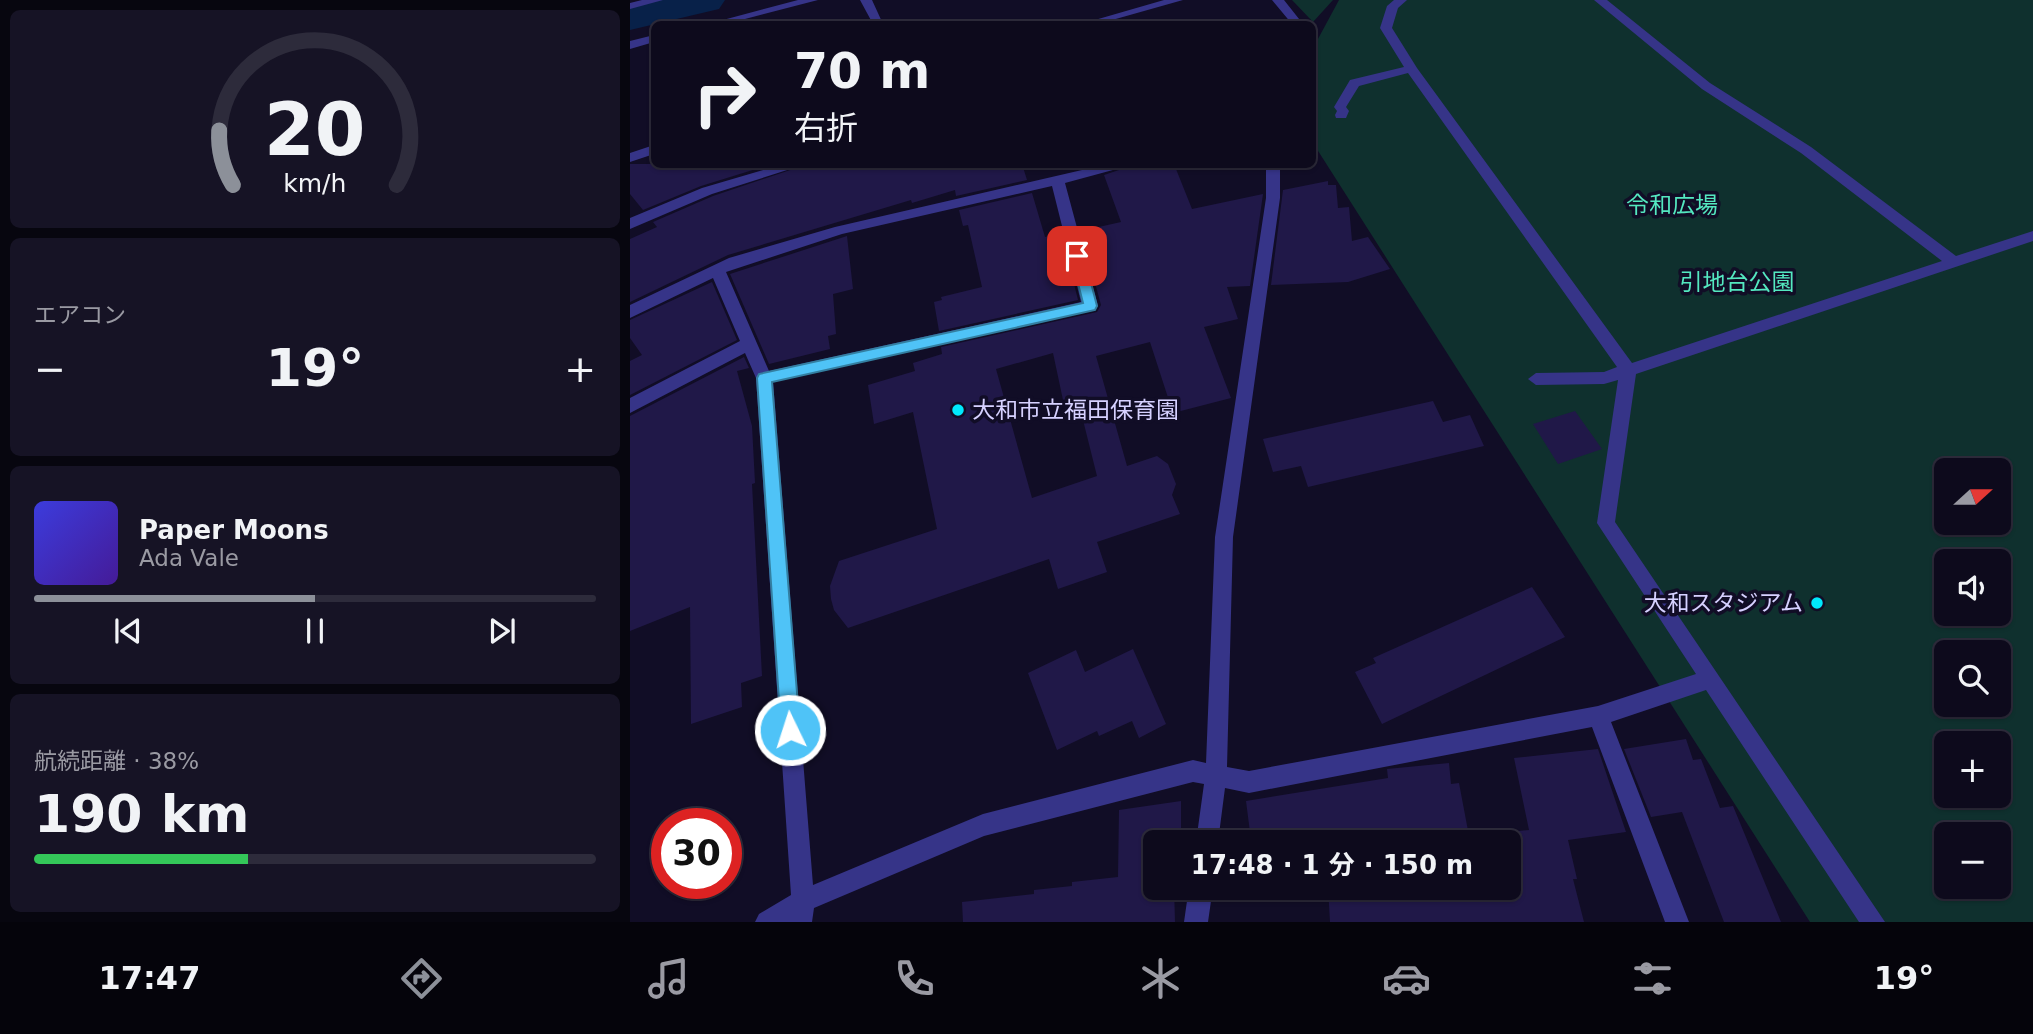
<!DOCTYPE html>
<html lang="ja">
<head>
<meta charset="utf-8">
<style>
	body { margin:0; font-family:"DejaVu Sans","Noto Sans JP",sans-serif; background:#161325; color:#f1f3f6; height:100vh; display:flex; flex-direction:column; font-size:26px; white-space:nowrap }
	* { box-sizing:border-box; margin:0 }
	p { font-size:23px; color:#9a9aa3 }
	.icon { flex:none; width:38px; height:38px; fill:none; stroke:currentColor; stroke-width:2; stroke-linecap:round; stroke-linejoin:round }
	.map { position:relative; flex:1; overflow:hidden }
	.side { display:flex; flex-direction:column; gap:10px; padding:10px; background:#07060f; width:630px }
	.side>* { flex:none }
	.hud { position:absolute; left:21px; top:21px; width:665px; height:147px; border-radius:10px; box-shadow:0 2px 5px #0004,0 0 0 2px #2d2b3b; background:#0d0a1c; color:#f1f3f6; overflow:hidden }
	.needle { width:46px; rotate:69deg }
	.buttons { position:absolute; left:1304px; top:458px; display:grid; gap:14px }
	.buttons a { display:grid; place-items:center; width:77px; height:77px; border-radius:10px; background:#0d0a1c; box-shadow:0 2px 5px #0004,0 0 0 2px #2d2b3b; font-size:35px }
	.speed { position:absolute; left:21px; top:808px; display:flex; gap:14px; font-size:35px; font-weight:700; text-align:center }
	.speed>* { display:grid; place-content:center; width:91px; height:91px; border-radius:50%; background:#0d0a1c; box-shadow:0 2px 5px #0004,0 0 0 2px #2d2b3b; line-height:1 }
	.speed .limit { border:10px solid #d22; background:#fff; color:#111 }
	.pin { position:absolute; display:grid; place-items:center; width:60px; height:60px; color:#fff; margin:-30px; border-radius:14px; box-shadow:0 4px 10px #0006 }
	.me { position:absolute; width:77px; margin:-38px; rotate:356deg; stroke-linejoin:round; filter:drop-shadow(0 0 5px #0008) }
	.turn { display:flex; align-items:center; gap:24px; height:147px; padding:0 28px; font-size:32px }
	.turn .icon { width:91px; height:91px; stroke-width:2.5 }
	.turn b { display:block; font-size:49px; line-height:60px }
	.big { font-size:52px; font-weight:700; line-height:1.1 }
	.side .widget { flex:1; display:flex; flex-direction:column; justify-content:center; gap:10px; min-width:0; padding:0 24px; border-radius:10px; background:#161325 }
	.side .dial { align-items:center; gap:0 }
	.dial svg { height:182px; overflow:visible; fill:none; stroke:#2d2b3b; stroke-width:7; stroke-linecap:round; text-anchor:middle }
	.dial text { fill:#f1f3f6; stroke:none }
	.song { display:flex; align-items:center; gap:21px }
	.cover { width:84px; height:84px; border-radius:10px; background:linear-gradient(135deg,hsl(240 70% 55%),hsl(260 70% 35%)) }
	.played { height:7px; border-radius:4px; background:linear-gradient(90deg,#8c9099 50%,#2d2b3b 50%) }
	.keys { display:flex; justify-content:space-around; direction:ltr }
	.heat { display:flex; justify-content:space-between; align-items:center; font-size:38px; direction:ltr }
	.charge { height:10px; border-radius:5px; background:linear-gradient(90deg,#34c759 38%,#2d2b3b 0) }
	.trip { position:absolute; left:513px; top:830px; width:378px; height:70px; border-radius:10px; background:#0d0a1c; box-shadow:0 2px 5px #0004,0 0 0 2px #2d2b3b; font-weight:700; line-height:70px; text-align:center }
	.menu { display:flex; height:112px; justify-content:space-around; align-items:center; background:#05040b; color:#9a9aa3 }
	.menu .icon { width:49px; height:49px }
	.menu .current { color:#8c9099 }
	.menu b { font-size:32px; color:#f1f3f6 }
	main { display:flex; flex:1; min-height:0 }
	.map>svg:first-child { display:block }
	.green { fill:#0f302e; fill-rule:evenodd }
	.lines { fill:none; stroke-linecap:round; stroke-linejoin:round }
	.river { fill:#082149; fill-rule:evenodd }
	.building { fill:#201848; fill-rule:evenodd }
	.minor { fill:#363488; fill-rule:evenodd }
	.route { fill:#4fc3f7; stroke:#337fa1; stroke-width:2 }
	.poi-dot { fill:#00e8fc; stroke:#110d26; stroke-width:2.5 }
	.labels { text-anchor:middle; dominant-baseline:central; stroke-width:7; stroke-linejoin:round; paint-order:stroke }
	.park-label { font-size:23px; fill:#54e8c0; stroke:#110d26 }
	.poi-label { font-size:23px; fill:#d6d1ff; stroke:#110d26; text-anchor:start }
</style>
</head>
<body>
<main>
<section class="side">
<div class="widget dial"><svg viewBox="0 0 100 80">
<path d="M14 69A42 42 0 1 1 86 69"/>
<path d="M14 69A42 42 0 0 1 8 45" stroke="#8c9099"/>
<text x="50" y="56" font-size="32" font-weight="700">20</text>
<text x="50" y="72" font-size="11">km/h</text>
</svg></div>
<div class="widget"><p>エアコン</p>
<div class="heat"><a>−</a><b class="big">19°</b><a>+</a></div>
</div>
<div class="widget">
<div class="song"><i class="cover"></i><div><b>Paper Moons</b><p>Ada Vale</p></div></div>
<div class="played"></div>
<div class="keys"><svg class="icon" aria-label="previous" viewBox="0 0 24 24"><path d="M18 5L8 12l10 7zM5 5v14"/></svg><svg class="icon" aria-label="pause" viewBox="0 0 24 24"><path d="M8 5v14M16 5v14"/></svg><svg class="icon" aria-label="next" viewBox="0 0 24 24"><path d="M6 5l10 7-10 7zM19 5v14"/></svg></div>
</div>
<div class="widget"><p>航続距離 · 38%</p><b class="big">190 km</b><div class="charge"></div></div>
</section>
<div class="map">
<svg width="1403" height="922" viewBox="0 0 1403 922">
	<rect width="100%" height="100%" fill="#110d26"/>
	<path class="green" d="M662,0H703L683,22Z
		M709,0H1403V922H1180L683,143L682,50ZM1316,471H1368V523H1316ZM1316,562H1368V614H1316ZM1316,653H1368V705H1316ZM1316,744H1368V796H1316ZM1316,835H1368V887H1316Z"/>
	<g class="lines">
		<path class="river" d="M15,0H95L89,9L0,30V4Z"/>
	</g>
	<path class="building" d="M0,164H142L71,186L13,210L0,194Z
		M178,164H392L397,180L326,196L325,190L282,203L281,200L98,255L0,302V239L27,227L23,222L83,196Z
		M507,164H544L562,209L633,194L620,286L597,287L608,319L574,327L601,398L543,413L520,342L466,356L497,466L527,456L538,464L546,484L542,495L550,514L467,542L477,572L428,589L419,559L218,628L204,610L201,599L200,586L209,561L307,529L283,412L244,424L238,385L285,371L283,363L312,354L311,347L467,312L471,305L451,231L491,222L474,175ZM423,353L433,400L445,397L448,400L467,476L402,498L366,369Z
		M698,181V185H706L708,208L719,207L722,241L738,237L760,269L718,282L641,285L653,190Z
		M402,193L415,237L428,234L432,236L448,300L309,331L304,302L312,300L311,297L352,287L338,225L333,226L329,210Z
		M217,236L223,289L203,294L206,334L198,336L200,349L139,364L100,274Z
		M82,282L107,340L0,395V361L12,355L0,338V320Z
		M114,357L119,368L107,371L122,426L125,483L122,484L132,676L111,683L112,707L61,724L60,607L0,631V416Z
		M803,401L813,422L840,415L854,446L678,487L671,466L643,472L633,439Z
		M945,411L972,449L928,464L903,424Z
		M902,587L935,637L752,724L725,672L746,663L743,658Z
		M503,649L536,724L509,738L502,721L469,736L467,731L427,750L398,673L446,650L455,672Z
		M1056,739L1063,760L1071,759L1090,808L1103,806L1151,922H1094L1052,812L1021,817L994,749Z
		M968,749L996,832L938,840L947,879H943L954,922H700L698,887H878V842H694L693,828L621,840L616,801L758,778L757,769L819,763L821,784L829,783L839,836L899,830L884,758Z
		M551,801V842H525V887H544L545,922H333L332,902L404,894V890L442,886V882L488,877L489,810Z"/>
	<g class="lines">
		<path class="minor" d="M12,0H33L0,9V3Z
			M168,0H188L96,24H78Z
			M230,0H242L253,24H243Z
			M534,0H553L468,24H451Z
			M642,0H654L673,24H662Z
			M764,0H777L768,8L762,28L787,68L1002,363L1312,261L1171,153L1072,89L964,0H977L1080,83L1181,147L1326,256L1403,231V241L1006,374L985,522L1255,922H1229L1076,690L981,722L1059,922H1035L962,727L619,793L595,788L588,842H566L574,784L563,782L354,836L184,908L182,922H125L129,914L161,895L126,378L115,353L0,413V398L110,341L83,278L0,318V305L99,258L205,227L478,164H505L435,183L468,306L465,310L143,382L183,885L353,814L563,760L576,763L585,537L636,198V164H650V198L603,537L597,767L619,771L968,706L1066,674L967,523L988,380L974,384L906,385L898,379L906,373L974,372L987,367L778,73L729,86L716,107L719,111L716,118H706L705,115L707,111L704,107L720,80L774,67L750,28L757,6ZM422,186L451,302L139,371L96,272L212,234Z
			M24,35V42L0,49V41Z
			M24,145V154L0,162V153Z
			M153,164H176L82,194L0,229V218L72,188Z
			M559,887H583L578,922H554Z"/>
	</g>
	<path class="route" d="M447,252L454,256L467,306L465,310L142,382L170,730L167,737L160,740L154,737L151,730L127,378L129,374L453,303L441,256Z"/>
	<g class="poi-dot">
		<circle cx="328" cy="410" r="7"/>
		<circle cx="1187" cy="603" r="7"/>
	</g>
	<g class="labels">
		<g class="park-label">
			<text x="1042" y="205">令和広場</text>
			<text x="1107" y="282">引地台公園</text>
		</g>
		<g class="poi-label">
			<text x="342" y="410">大和市立福田保育園</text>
			<text x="1173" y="603" text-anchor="end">大和スタジアム</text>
		</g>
	</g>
</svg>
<div class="buttons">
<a><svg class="needle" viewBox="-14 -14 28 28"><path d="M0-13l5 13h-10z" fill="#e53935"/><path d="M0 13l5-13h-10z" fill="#9a9aa3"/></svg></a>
<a><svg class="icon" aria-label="sound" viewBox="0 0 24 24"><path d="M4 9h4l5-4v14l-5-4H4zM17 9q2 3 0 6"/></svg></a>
<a><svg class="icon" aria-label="search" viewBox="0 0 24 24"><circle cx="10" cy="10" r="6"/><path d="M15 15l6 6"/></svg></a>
<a>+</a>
<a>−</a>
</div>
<div class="speed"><div class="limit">30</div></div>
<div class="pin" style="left:447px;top:256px;background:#d93025"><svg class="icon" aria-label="arrive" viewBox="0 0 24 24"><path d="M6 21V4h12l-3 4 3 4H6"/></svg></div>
<svg class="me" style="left:160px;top:730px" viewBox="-20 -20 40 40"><circle r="17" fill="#4fc3f7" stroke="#fff" stroke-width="3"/><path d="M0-11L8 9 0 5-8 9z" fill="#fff"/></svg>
<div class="trip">17:48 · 1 分 · 150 m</div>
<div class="hud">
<div class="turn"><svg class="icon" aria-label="right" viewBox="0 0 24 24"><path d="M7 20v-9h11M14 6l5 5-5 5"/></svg><div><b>70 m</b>右折</div></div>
</div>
</div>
</main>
<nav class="menu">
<b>17:47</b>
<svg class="icon current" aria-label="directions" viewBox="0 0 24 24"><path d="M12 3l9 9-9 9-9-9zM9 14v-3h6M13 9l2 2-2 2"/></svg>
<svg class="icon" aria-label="music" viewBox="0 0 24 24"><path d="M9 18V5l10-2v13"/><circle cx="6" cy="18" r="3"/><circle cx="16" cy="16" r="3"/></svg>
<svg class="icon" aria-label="phone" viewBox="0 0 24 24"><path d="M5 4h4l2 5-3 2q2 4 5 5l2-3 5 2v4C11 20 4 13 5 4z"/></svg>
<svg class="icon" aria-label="climate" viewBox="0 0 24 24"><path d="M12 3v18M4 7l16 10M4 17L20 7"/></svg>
<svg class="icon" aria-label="car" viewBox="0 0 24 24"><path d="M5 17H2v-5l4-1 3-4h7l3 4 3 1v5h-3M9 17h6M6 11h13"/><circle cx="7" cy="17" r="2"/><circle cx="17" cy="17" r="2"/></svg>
<svg class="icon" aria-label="filters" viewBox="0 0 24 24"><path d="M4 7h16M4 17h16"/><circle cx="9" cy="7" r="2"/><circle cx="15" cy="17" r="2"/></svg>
<b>19°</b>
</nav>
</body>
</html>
